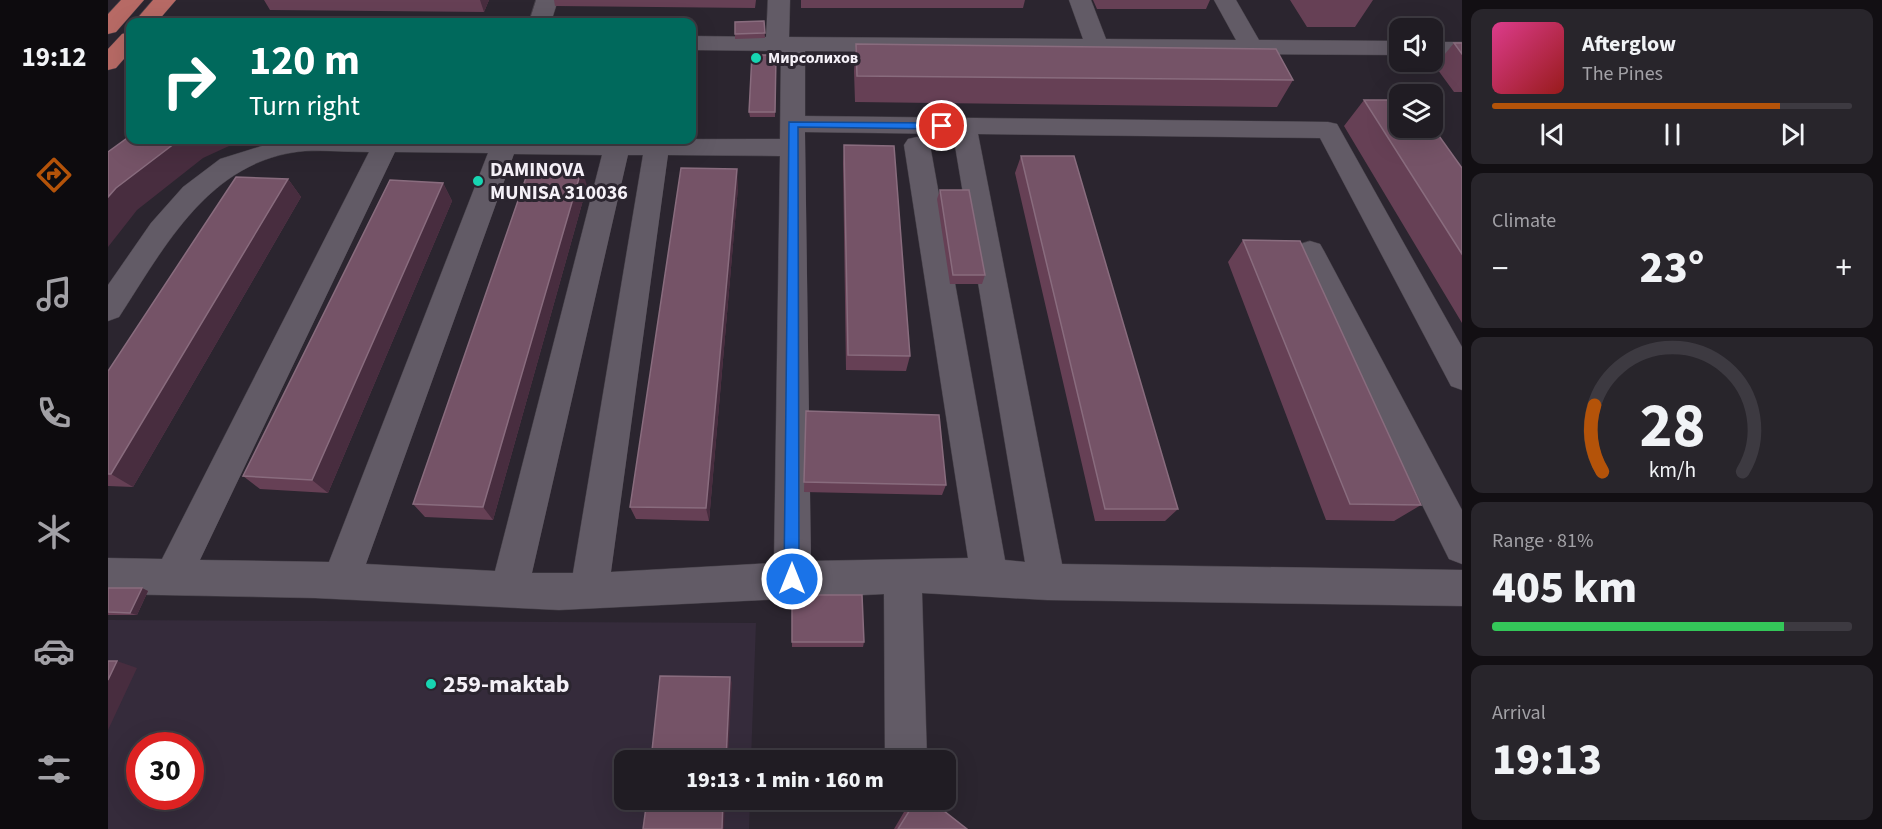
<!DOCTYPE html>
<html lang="en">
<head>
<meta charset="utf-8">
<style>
	body { margin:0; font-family:"Source Sans 3",sans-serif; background:#28252b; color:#f1f3f6; height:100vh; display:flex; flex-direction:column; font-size:22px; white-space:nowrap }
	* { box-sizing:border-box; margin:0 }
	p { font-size:20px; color:#a2a1a6 }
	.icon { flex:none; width:33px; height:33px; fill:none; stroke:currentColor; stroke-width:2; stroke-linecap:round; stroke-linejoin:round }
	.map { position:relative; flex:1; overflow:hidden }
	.drawer { display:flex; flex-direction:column; gap:9px; padding:9px; background:#120f13; width:420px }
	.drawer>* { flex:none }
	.banner { position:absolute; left:18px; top:18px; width:570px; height:126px; border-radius:12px; box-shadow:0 6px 24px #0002,0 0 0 2px #3d3a41; background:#00695c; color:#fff; overflow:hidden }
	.controls { position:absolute; left:1281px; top:18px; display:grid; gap:12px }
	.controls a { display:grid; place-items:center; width:54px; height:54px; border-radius:12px; background:#201c23; box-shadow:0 6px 24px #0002,0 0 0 2px #3d3a41; font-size:30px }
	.speed { position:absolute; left:18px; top:732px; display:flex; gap:12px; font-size:30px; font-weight:700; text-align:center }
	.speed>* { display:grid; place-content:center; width:78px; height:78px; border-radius:50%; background:#201c23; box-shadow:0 6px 24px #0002,0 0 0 2px #3d3a41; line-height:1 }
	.speed .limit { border:9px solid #d22; background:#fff; color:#111 }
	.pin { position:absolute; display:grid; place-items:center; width:51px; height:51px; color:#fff; margin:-26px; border:3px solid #fff; border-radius:50%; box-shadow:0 2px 6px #0007 }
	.me { position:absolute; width:66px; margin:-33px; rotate:0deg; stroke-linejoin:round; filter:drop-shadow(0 0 4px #0008) }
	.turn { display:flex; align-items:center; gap:21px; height:126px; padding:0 24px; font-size:27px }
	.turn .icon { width:78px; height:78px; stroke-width:2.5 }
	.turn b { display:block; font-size:42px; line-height:51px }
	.big { font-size:45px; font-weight:800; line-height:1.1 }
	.drawer .card { flex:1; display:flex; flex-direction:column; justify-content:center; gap:9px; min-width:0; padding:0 21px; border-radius:12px; background:#28252b }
	.drawer .dial { align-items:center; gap:0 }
	.dial svg { height:156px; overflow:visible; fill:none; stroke:#3d3a41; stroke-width:7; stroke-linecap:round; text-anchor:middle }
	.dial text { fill:#f1f3f6; stroke:none }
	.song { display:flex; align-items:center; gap:18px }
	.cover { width:72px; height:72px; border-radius:9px; background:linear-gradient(135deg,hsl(330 70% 55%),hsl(0 70% 35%)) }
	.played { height:6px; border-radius:3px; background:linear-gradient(90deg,#b45309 80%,#3d3a41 80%) }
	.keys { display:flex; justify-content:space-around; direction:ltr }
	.heat { display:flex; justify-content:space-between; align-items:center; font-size:33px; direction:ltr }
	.charge { height:9px; border-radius:4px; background:linear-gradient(90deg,#34c759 81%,#3d3a41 0) }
	.trip { position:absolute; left:506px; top:750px; width:342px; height:60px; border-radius:12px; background:#201c23; box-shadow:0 6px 24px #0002,0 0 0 2px #3d3a41; font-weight:800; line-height:60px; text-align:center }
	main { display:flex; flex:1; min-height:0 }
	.dock { display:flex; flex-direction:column; width:108px; justify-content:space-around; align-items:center; background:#0d0b0e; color:#a2a1a6 }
	.dock .icon { width:42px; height:42px }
	.dock .selected { color:#b45309 }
	.dock b { font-size:27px; color:#f1f3f6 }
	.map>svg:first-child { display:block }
	.built { fill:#352b3b; fill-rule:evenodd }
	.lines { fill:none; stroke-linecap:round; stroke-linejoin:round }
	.minor-casing { stroke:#454048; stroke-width:1 }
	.major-casing { stroke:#454048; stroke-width:1 }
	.minor { fill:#625b66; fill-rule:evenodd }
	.major { fill:#b76a65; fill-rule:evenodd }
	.wall { fill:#664055 }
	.shaded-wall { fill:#482d3f }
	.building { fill:#755367; stroke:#896c7e; stroke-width:1.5 }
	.route { fill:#1a73e8; stroke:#114b97; stroke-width:1.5 }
	.poi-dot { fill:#17d5b2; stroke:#2b252f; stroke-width:2 }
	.labels { text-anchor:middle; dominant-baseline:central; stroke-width:6; stroke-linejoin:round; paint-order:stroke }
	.far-poi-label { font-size:16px; font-weight:bold; fill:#f5f1f8; stroke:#2b252f; text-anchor:start }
	.poi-label { font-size:20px; font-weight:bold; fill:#f5f1f8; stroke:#2b252f; text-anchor:start }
	.near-poi-label { font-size:24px; font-weight:bold; fill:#f5f1f8; stroke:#2b252f; text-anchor:start }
</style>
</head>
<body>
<main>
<nav class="dock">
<b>19:12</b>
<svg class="icon selected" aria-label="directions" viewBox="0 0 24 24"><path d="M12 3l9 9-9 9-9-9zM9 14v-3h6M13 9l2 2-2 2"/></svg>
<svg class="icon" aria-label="music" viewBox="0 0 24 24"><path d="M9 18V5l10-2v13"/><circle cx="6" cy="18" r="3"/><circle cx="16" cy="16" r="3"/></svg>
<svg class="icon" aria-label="phone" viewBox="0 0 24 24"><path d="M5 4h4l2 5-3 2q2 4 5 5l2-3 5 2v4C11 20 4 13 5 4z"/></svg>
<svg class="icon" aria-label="climate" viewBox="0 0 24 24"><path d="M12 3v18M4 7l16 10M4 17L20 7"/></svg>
<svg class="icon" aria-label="car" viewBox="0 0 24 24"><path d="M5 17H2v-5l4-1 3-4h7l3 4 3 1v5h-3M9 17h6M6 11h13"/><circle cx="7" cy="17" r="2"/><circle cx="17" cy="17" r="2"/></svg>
<svg class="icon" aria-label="filters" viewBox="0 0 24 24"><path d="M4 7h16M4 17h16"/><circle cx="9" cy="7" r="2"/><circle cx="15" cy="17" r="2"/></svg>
</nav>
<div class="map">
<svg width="1354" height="829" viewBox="0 0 1354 829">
	<rect width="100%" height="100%" fill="#2b252f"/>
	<path class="built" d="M0,620L648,623L643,760H516V800H642L641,829H0ZM32,746H82V796H32Z"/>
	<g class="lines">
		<defs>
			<path id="minor" d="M428,0H450L443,22H421Z
				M660,0H682L681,37L975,39L961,0H983L998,39L1128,40L1106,0H1128L1151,40L1292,41V55L697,51V116L1220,122L1229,124L1354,347V390L1343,386L1212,138L870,134L954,564L1354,570V606L939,600L814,593L819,760H777L776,594L451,610L207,598L0,594V558L54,559L261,152C240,152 218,150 197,151C102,159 57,246 11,317L0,321V285L43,223L75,187L112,159L173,140L672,139L673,51L584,50V36L658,37ZM697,132L845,134L917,562L897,560L822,145L818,139L809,137L800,139L796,145L860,558L703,561ZM287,152L380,153L221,562L92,560ZM406,154L494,155L387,571L258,564ZM520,155H535L465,573H424ZM560,155L672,156L666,563L503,572Z
				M1324,42H1354V56H1324Z
				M1202,241L1212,244L1216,251L1354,510V564L1341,559L1188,251L1192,244Z"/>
			<path id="major" d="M13,0H36L8,32L0,34V14Z
				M45,0H68L49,22H26Z
				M22,32V52L8,68L0,70V49L14,34Z"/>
		</defs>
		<use href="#minor" class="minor-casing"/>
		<use href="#major" class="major-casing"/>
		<use href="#minor" class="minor"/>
		<use href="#major" class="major"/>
	</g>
	<path class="wall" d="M156,0H381L376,12L162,10Z
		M446,0H648L647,8L447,6Z
		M693,0H917L915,8H693Z
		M985,0H1102L1098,9H989Z
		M1182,0H1265L1247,27H1199Z
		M656,21L657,38L627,39V34Z
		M1346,43H1354V92H1346L1327,66Z
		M748,44L1185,80L1169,107L747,102L746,71Z
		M668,55L667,117H642L641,112Z
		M584,70H588L590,93L588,121H584Z
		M1256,100L1354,168V323L1236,126Z
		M736,145L802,356L798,371L738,370L735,163Z
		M913,156L1070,509L1057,521H987L907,173Z
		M180,179L193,197L25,487L0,486V371Z
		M335,183L344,201L220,493L152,489L135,476Z
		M479,186L385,520L317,517L305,504Z
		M630,187L601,521L528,519L522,507Z
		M832,190L877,275L874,284H842L829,199Z
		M1135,240L1313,505L1286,521L1218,520L1120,262Z
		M698,411L838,485L834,495L696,492Z
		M0,588H34L40,591L29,615H0Z
		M684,595L756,642L755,647H684Z
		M803,800H822L859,829H786Z"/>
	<path class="shaded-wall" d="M372,0H381L376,12Z
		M588,70L590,93L588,121L585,99Z
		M71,140H134L95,158L29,210L0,247V197L8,188Z
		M474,168L479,186L385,520L375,507Z
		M629,169L630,187L601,521L598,508Z
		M180,179L193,197L25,487L3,474Z
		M335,183L344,201L220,493L204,480Z
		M34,588L40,591L29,615L22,613Z
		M9,661L29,668L0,730V680Z
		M622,677L624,683L620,760H618Z
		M615,800H617L616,829H614Z"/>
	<path class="building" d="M656,21L657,33L627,34V22Z
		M1346,43H1354V54Z
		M748,44L1168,49L1185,80L749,76Z
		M644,55H668L667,112H641Z
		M584,70H588L585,99H584Z
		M1256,100H1292V128H1324V126L1354,168V254Z
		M22,136V140H71L8,188L0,197V152Z
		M736,145L786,146L802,356L740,355Z
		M913,156H966L1070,509H997Z
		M422,166L474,168L375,507L305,504Z
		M573,168L629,169L598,508L522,507Z
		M128,177L180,179L3,474H0V371Z
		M282,180L335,183L204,480L135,476Z
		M832,190H861L877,275H845Z
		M1135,240L1192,241L1313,505L1242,504Z
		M698,411L831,415L838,485L696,482Z
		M0,588H34L22,613L0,612Z
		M684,595H754L756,642H684Z
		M0,661H9L0,680Z
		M552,676L622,677L618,760H543Z
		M539,800H615L614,829H535Z
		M808,800H822L859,829H790Z"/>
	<path class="route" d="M681,122L834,123L840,126L834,129L690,127L691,579L689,584L684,586L678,584L676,579Z"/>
	<g class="poi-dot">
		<circle cx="648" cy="58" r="6"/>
		<circle cx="370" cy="181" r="6"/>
		<circle cx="323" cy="684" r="6"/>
	</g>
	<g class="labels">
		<g class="far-poi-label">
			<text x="660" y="58">Мирсолихов</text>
		</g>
		<g class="poi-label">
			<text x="382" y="170">DAMINOVA<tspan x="382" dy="23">MUNISA 310036</tspan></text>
		</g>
		<g class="near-poi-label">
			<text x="335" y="684">259-maktab</text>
		</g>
	</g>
</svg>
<div class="controls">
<a><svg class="icon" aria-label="sound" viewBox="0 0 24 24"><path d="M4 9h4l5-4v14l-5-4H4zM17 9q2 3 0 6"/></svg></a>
<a><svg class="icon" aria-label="layers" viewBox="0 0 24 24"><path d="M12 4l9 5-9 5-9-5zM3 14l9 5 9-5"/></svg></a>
</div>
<div class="speed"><div class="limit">30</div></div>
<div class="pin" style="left:834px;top:126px;background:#d93025"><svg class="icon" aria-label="arrive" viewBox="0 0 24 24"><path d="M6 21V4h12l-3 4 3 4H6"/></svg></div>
<svg class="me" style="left:684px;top:579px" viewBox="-20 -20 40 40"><circle r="17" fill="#1a73e8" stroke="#fff" stroke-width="3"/><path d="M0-11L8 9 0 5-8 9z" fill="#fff"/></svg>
<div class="trip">19:13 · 1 min · 160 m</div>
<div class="banner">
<div class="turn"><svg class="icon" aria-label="right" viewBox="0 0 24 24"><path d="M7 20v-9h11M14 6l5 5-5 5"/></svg><div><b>120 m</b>Turn right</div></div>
</div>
</div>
<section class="drawer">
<div class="card">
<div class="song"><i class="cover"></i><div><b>Afterglow</b><p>The Pines</p></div></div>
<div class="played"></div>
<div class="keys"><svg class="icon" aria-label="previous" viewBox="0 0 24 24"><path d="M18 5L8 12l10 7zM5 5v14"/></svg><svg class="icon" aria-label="pause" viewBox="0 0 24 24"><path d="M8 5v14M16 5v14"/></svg><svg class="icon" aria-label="next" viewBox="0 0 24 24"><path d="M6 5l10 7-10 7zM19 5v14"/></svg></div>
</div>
<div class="card"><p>Climate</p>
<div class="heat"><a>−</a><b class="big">23°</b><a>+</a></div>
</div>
<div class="card dial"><svg viewBox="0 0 100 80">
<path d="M14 69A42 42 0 1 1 86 69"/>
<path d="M14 69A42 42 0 0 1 10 35" stroke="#b45309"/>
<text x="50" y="56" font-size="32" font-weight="700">28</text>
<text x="50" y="72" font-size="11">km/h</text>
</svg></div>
<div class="card"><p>Range · 81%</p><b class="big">405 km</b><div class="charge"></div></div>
<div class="card"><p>Arrival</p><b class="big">19:13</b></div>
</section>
</main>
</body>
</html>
